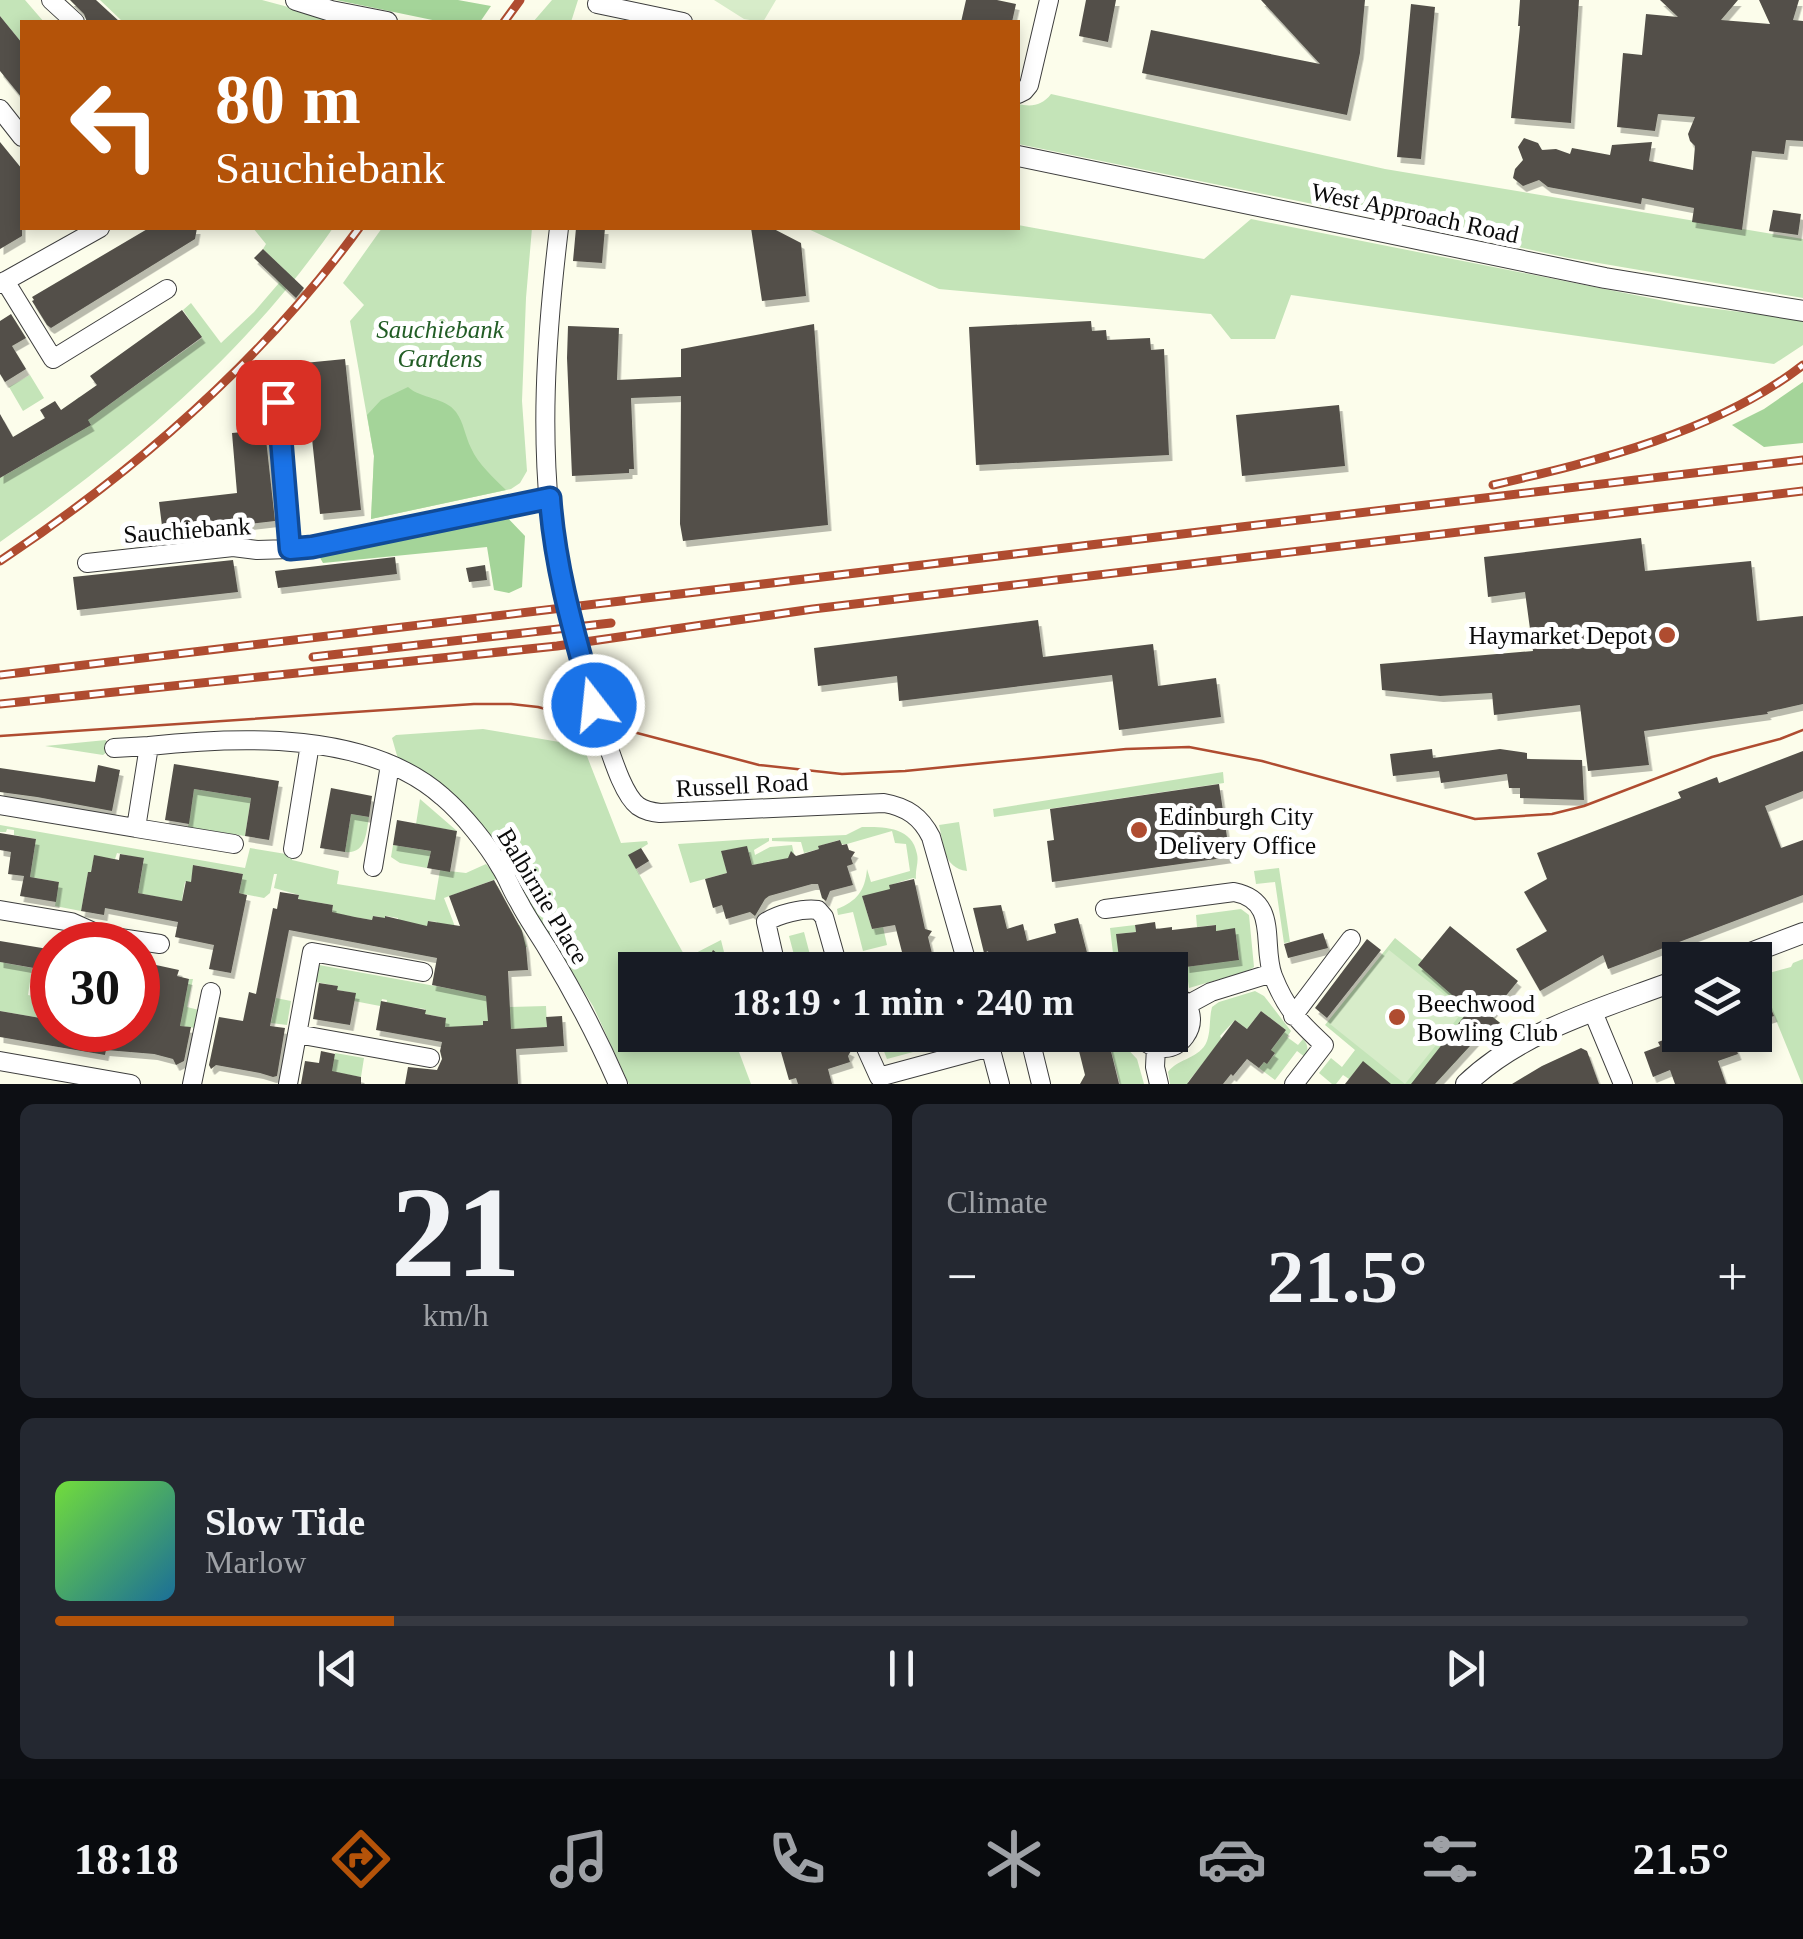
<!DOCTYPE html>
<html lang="en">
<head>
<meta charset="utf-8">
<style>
	body { margin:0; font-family:Georgia,serif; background:#242831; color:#f1f3f6; height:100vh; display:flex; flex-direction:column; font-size:38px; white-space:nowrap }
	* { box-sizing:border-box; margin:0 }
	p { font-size:32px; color:#9ea1a6 }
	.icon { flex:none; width:55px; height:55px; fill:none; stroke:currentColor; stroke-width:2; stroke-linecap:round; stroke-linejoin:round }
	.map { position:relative; height:1084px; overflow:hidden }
	.panel { display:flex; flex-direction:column; gap:20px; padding:20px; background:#0d0f14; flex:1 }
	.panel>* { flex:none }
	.guide { position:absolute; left:20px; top:20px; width:1000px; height:210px; border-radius:0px; box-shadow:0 5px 15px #0003; background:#b45309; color:#fff; overflow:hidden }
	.controls { position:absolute; left:1662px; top:942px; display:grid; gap:20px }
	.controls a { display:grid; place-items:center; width:110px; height:110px; border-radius:0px; background:#171b24; box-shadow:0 5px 15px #0003; font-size:50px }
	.speed { position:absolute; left:30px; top:922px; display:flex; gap:20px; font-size:50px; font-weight:700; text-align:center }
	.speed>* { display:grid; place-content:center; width:130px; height:130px; border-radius:50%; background:#171b24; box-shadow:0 5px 15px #0003; line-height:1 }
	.speed .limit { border:15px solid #d22; background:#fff; color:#111 }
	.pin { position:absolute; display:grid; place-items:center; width:85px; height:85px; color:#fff; margin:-42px; border-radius:20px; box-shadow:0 5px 15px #0006 }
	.me { position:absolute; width:110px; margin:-55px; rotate:344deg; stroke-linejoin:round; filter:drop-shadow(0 0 8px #0008) }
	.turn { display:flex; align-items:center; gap:35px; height:210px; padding:0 30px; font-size:45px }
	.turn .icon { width:130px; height:130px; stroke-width:2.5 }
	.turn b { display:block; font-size:70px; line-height:85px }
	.big { font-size:75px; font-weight:700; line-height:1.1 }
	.panel .card { flex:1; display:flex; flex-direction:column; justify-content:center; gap:15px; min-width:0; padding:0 35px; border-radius:15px; background:#242831 }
	.panel .dial { align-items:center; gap:0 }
	.dial b { font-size:130px; line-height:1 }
	.song { display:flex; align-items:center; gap:30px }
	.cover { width:120px; height:120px; border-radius:15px; background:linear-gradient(135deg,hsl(100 70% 55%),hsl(200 70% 35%)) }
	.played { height:10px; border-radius:5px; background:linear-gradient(90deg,#b45309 20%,#363941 20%) }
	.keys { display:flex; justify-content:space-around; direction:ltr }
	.heat { display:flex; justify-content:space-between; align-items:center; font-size:55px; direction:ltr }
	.panel .tiles { flex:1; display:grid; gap:20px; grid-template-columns:1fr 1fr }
	.card:last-child { grid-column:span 2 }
	.trip { position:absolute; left:618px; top:952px; width:570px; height:100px; border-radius:0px; background:#171b24; box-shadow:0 5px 15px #0003; font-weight:700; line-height:100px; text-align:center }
	.menu { display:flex; height:160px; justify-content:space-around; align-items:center; background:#090b0e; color:#9ea1a6 }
	.menu .icon { width:70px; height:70px }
	.menu .current { color:#b45309 }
	.menu b { font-size:45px; color:#f1f3f6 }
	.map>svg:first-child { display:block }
	.green { fill:#c4e4b8 }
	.forest { fill:#a4d499 }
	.pitch { fill:#d7ecc9 }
	.building { fill:#535049; filter:url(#shadow) }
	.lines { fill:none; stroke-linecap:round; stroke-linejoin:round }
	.minor-casing { stroke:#3e3e3e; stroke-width:20 }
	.tertiary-casing { stroke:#3e3e3e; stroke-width:22 }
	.minor { stroke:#fff; stroke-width:18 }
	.tertiary { stroke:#fff; stroke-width:20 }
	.tram { stroke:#af4c30; stroke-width:2.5 }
	.rail-casing { stroke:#af4c30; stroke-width:9 }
	.rail { stroke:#fff; stroke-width:5; stroke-dasharray:15; stroke-linecap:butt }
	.route-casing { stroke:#114b97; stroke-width:25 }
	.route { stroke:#1a73e8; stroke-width:18 }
	.poi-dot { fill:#af4c30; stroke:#fff; stroke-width:4 }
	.labels { text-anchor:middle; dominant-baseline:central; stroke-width:10; stroke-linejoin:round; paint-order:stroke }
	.street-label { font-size:25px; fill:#0b0b0b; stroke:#fff }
	.park-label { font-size:25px; font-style:italic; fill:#225d25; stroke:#fff }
	.poi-label { font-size:25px; fill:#0b0b0b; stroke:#fff; text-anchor:start }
</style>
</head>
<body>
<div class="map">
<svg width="1803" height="1084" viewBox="0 0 1803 1084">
	<defs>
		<filter id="shadow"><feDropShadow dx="3.5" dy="6" stdDeviation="0" flood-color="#0004"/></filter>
	</defs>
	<rect width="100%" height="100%" fill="#fcfdeb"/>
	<path class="green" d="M0,0H25L44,22H22V43L0,16Z
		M100,0H262L344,22H123Z
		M552,0H578L571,22H533Z
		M1051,94L1385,169L1803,239V298L1569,258L1406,223L1018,144V104C1031,107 1042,106 1051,94Z
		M1251,219L1685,305L1803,320V345L1774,364L1291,295L1275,339H1231L1211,314L939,289L806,228H1018V225L1204,259Z
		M253,228H333C242,358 129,451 0,542V478L45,452L76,400L79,397L93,416L202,338L183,310L191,303L221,343L254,312L279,283L276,279L285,270L263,249L266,244Z
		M382,228H532L526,298L522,401L527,471L520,483L511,489L371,519L374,456L350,321L364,305L343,283Z
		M30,375L44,398L23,411L9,387Z
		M483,729L583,746L621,843L647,841L648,844L629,856L686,958L721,940L724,952H715L701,959L704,970H635V1035H721L727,1048L736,1044L751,1084H629L593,1006L494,848L444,788L398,759L392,738L396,735Z
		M106,740L107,752L103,755L45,746Z
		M1223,772L1224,783L994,817L993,809Z
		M194,789L251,798L245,836L188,827Z
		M420,799L457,831L416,824Z
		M351,814L369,817C366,834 366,854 345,852Z
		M959,822L967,871C943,868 944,845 939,825Z
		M0,825L245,868L250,848L292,855V860L339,871L337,884L435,900L440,870L466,873L486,864L499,878L444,898L454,924L459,945L520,925L527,947L481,951L510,1007L546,1006L547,1027L512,1029L483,1025L470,1026L472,1054L443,1034L446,1018L425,1014V1009L404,1006L386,1007L387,1000L382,999L380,1006L354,1001L355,993L337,990V986L316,982L319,965L463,991L437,957V922L428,921L427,930L398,925V918L386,916L384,923L380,917L373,916L372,920L332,913L333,905L310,901L296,912L299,895L274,888L277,874H274L270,893L264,898L239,893L243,874L194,865L191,882H185L178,922L167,899L138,893L144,859L117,853L115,859L94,856L91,873H88L81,911L55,906L59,882L30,877L36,839L14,835V830L7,829L6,832H0Z
		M862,827C883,827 912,826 917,854C919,862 915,870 916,879L913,878L890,885L891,892L882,894L875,893L873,896L863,899L872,929L883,927L887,945L863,951L853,912L838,915L837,909C857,901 865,891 867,869L871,882L910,871L906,844L895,843L892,831L847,844H841L839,840L819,846V849L804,853L801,842L772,841V838L846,835Z
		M769,838V841L754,850L755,855L770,847L792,845L794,854L788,858L772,863L769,861L758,866L757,864L752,865L747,847L722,851L727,873L690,883L678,844Z
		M393,845L431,851L427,868L400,863L391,857Z
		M1279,868L1290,942L1284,943L1275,882L1256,884L1254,871Z
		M1241,909L1249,915L1254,967L1248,971L1189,988L1186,967L1239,959L1235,929L1216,931L1215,925L1197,927L1196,915Z
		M1135,925L1136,932L1116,934L1152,963L1176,958L1178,977L1170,975V970H1115L1110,928Z
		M804,932L814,970H798L789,936Z
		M1395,938L1504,1026L1486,1039L1480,1035L1435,1084H1385L1387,1081L1363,1062L1349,1079L1343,1075L1336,1084H1332L1319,1073L1331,1058L1342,1067L1355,1050L1325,1025Z
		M1803,959V1084H1802L1758,976L1791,967L1793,963Z
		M0,962L32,968L28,995L38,997L40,990L52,992V1020L0,1011Z
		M146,964L156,965L185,999L189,979H193L187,1007L199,1010L196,1028L180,1026L182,1012L176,1015L138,1011V981H143Z
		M1255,991L1264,996L1291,1031L1287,1037L1298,1045L1303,1039C1309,1045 1308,1051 1305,1057L1297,1051L1275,1080L1259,1068L1264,1062L1267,1063L1275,1054L1271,1050L1286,1030L1261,1011L1247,1029L1235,1020L1220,1036L1222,1039L1188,1082L1190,1084H1170L1168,1072C1178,1058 1200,1059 1207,1041C1211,1030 1209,1018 1212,1007L1219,1002Z
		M276,998L291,1001L287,1025L271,1023Z
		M894,1035L899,1037L928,1035L929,1037L956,1035L958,1040L887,1059L883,1049L896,1045Z
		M1107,1035H1119L1122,1043L1137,1059L1144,1084H1120Z
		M335,1053L364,1058L361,1077L328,1071L333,1064Z"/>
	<path class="forest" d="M336,0H458L491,6L480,22H442Z
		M1803,382V443L1764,447L1732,425L1764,409Z
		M408,387C421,399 445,397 456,412C464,423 465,436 471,448C478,464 494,478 506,490L371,519L374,456L367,415L381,400Z
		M504,514L525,536L522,587L509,593L494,590L487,547L323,563L319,556L323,549Z"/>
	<path class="pitch" d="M714,0H776L763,22H761L744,19Z
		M1389,950L1464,1010L1405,1084L1330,1024Z"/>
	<path class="building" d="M70,0H96L120,22H87L84,14Z
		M966,0H997L1016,4L1012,22H961Z
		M1086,0H1116L1108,42L1079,36Z
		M1261,0H1365L1360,53L1347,115L1142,73L1151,30L1320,64Z
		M1520,0H1579L1571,123L1511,118L1520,26H1518Z
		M1660,0H1738L1721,20L1770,24L1759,0H1799L1793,20L1803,21V141L1786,140L1784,154L1752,151L1742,230L1692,222L1694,208L1642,198L1641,204L1548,187L1539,180L1523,186L1513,178L1515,169L1523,160L1518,147L1524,138L1538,143L1542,150L1556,149L1570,154L1572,148L1610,155L1612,145L1652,142L1649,161L1693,170L1695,146L1690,141L1688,134L1695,117L1658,114L1655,131L1617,127L1623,53L1642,55L1646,14L1678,17Z
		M1411,4L1435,7L1421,159L1397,157Z
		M0,16L22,43V98L0,71Z
		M0,142L22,169V236L0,249Z
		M1773,210L1801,214L1798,235L1769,231Z
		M149,228H197L195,239L51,328L47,325L32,301L34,300L32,297Z
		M576,228H605L602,263L573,261Z
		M751,228H772L801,243L806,296L762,301Z
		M263,249L304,288L296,298L254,258Z
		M182,310L202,337L88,420L91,425L0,478V414L13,437L45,418L40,410L55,401L61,410L97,385L90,376Z
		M11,314L26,338L12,346L26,369L5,382L0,374V321Z
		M1091,321L1092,331L1106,330L1107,340L1150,338L1151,350L1164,349L1169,455L976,465L969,327Z
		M814,324L828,525L683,541L680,524L681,396L631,398L634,469H629V473L572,476L567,358L568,326L619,328L617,380L681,377V349Z
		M345,359L361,510L320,514L304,363Z
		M1339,405L1345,466L1242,476L1236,415Z
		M265,430L275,521L163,534L159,502L237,493L232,433Z
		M1641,538L1645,571L1751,561L1757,621L1803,616V704L1767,712L1768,714L1644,731L1649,765L1588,771L1580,705L1494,715L1492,693L1440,696L1382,690L1380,664L1533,651L1525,592L1488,597L1484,557Z
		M395,557L397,574L278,588L275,571Z
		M233,560L238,592L77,610L73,577Z
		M485,565L487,580L469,582L466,568Z
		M1038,620L1043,657L1153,644L1158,686L1216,678L1221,717L1119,730L1112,675L899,701L897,676L818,686L814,648Z
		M1432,749L1433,758L1500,749L1527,753V759L1582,760L1584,800L1520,798V788H1509L1507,774L1441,783L1439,771L1393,776L1390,754Z
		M1803,751V791L1765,806L1781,848L1803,840V895L1608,969L1603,955L1540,991L1516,949L1547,931L1524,892L1547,879L1537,853L1681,798L1678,792L1717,777L1719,783Z
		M174,764L279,781L269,840L245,836L251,798L194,789L189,824L165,820Z
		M98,765L120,770L112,811L37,797L0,792V768L95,782Z
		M1219,784L1230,857L1052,882L1047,841L1054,840L1050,809Z
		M331,788L372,796L369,817L351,814L345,852L320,848Z
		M397,820L457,831L450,872L427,868L431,851L393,845Z
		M0,833L36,839L30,877L59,882L56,902L20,896L24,876L8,874L11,852L0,850Z
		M840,840L842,845L847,844L849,850L855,852L851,858L853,864L847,866L853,885L830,891L826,901L822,898L818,884H812L769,896L765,899L755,916L750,912L726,919L722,905L713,908L705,879L727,873L721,851L747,846L752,865L788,858L791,851L796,856L819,849L818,846Z
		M641,848L649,861L636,869L628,855Z
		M120,854L144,858L138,893L182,901L186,881L191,882L193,865L243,874L239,893L247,895L231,973L209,969L214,945L175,937L178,922L105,908L104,915L81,911L88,872H91L94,855L119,860Z
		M914,879L925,929L932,931L928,937L936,970H903L900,957L903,956L895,925L872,929L862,896L890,889L889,885Z
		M494,880L522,931L526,947L528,970L508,971L511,1029L547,1027L546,1017L562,1016L564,1046L516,1049L518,1084H405L408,1067L437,1070L442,1059L440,1051L442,1042L376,1030L381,1001L426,1010L425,1014L446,1018L445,1027L483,1025V1021H488L486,996L432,985L437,958L289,930L270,1026L285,1028L277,1076L273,1077L260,1073L216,1065L211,1069L209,1065L219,1017L243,1021L249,992L256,994L273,908L277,909L280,892L299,895L298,899L333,905L332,912L355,917L372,920L373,916L385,918V916L427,926L428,921L460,926L449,896Z
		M1001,905L1007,929L1023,924L1027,941L1056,933L1054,924L1078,918L1090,964L1067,970H993L988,951L984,953L973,908Z
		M1155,922L1156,929L1172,927V930L1216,925V931L1235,928L1239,960L1186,967L1185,959L1120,966L1116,934L1136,932L1135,925Z
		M1450,926L1518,981L1490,1015L1504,1026L1486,1039L1481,1034L1435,1084H1411L1469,1010L1418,965Z
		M1323,933L1328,948L1288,958L1284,944Z
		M1367,939L1381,950L1327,1018L1315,1008Z
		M0,941L48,949L45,970L0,962Z
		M713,950L718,954L724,952L726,959L749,953L754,970H703L701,959L710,956Z
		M156,965L179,970L177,976L189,979L180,1026L191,1027L184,1061L176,1065L173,1059L154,1054L106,1050L105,1055L0,1037V1011L52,1020V1030H138V1011L147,1012Z
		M1755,970L1774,1016L1755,1022Z
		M319,983L338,986L337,990L356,993L350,1025L313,1019Z
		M1261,1011L1286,1030L1271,1050L1275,1053L1267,1064L1264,1062L1259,1068L1247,1059L1233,1076L1231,1074L1223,1084H1187L1235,1020L1247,1029Z
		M795,1035L801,1037L810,1035L813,1043L841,1035L845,1048L851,1051L848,1056L850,1062L828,1069L832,1084H798L796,1078L789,1080L781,1052L786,1050L783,1042L793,1039Z
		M1075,1035H1107L1119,1084H1080L1085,1075Z
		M1677,1035H1731L1738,1054L1718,1061L1726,1084H1675L1670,1070L1653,1077L1644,1052L1660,1046L1658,1042Z
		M1581,1048L1587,1051L1599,1084H1512L1542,1066Z
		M321,1051L335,1054L332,1071L361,1077V1084H301L305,1061L319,1063Z
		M1363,1061L1391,1084H1345Z"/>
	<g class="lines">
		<defs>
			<path id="minor" d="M51,0L75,22
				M597,4L683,22
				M1018,94L1024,91L1029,85L1049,0
				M0,109L22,137
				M559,228C546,336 538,446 555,554C565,614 584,674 603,731C610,750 622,794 638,806C645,811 652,812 660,813L884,803C907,807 921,817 931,837L969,970
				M5,281L53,359L167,289
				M0,284L100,228
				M290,549L312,547L549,498
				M87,563L233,547L257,550L290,549L278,402
				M114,748L149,746
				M0,805L136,828L149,746C241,736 369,731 443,797C463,814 488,845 501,868C508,879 512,891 519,902C527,918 538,933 547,948C573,991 598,1038 618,1084
				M136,828L234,844
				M293,849L310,744
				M373,867L390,765
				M1105,909L1234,892C1280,901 1261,945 1273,976C1286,1009 1299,1022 1324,1045L1294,1084
				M0,910L71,922L100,935L160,944
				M777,970L766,922C779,914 802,908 818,910L824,917L839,970
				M1187,1005L1211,992L1272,973
				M1593,1012L1623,1084
				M1293,1016L1351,939
				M297,1034L430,1058
				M860,1035L879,1077L990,1047
				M987,1035L1000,1084
				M1029,1035L1041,1084
				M1138,1035C1173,1075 1218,1013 1170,992
				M1156,1047L1155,1067L1159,1084
				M0,1061L131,1084
				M192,1084L211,992
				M288,1084L312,952L423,972"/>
			<path id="tertiary" d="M296,0L331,11L387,22
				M1018,156L1605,278L1803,311
				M1732,960L1803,933
				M1466,1084C1523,1029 1607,1007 1680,979"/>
		</defs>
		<use href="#minor" class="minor-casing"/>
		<use href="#tertiary" class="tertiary-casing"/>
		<use href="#minor" class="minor"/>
		<use href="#tertiary" class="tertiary"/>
		<path class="tram" d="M0,736L474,704H511L538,707L759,765L842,774L905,771L1126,749L1189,747L1262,761L1475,819L1552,814L1584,806L1712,757L1780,739L1803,730"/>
		<defs>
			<path id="rail" d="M504,22L520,0
				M1493,485C1597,461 1717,432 1803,365
				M0,561C137,470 262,361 359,228
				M313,657L611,623
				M0,675L1803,460
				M0,704L557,646L813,609L1803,491"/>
		</defs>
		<use href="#rail" class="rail-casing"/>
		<use href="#rail" class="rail"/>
	</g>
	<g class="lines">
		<defs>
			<path id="route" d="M278,402L290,549L312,547L550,498C555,570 575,636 594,705"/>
		</defs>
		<use href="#route" class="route-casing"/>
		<use href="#route" class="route"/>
	</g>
	<g class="poi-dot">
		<circle cx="1667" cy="635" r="10"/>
		<circle cx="1139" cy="830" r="10"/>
		<circle cx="1397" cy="1017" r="10"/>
	</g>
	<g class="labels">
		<g class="street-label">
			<text transform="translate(1415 213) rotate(12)">West Approach Road</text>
			<text transform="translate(187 530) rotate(-4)">Sauchiebank</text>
			<text transform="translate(742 785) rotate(-3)">Russell Road</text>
			<text transform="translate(543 896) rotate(59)">Balbirnie Place</text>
		</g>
		<g class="park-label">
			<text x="440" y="329">Sauchiebank<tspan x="440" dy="29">Gardens</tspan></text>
		</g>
		<g class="poi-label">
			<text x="1647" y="635" text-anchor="end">Haymarket Depot</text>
			<text x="1159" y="816">Edinburgh City<tspan x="1159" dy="29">Delivery Office</tspan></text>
			<text x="1417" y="1003">Beechwood<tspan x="1417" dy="29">Bowling Club</tspan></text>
		</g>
	</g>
</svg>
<div class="controls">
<a><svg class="icon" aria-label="layers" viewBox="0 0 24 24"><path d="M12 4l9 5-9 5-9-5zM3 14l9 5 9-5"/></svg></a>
</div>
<div class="speed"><div class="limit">30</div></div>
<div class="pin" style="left:278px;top:402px;background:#d93025"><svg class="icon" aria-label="arrive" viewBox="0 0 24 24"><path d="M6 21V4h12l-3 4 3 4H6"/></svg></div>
<svg class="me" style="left:594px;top:705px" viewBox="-20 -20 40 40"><circle r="17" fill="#1a73e8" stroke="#fff" stroke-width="3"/><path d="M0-11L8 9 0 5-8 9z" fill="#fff"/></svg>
<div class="trip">18:19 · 1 min · 240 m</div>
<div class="guide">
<div class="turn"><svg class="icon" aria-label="left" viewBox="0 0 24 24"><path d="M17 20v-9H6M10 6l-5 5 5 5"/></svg><div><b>80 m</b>Sauchiebank</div></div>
</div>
</div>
<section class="panel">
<div class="tiles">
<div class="card dial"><b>21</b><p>km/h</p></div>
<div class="card"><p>Climate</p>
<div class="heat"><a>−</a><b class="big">21.5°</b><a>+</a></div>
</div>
<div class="card">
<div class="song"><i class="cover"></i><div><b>Slow Tide</b><p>Marlow</p></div></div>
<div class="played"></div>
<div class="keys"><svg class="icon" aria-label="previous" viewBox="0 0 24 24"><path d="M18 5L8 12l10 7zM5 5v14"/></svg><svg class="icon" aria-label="pause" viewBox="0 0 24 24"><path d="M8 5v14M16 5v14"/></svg><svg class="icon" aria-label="next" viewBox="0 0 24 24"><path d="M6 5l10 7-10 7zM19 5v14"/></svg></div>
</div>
</div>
</section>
<nav class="menu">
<b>18:18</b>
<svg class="icon current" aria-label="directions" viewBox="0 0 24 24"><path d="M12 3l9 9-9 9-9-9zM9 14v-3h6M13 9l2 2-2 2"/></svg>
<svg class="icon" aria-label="music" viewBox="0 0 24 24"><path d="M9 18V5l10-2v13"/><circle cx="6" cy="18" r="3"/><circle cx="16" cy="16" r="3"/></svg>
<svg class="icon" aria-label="phone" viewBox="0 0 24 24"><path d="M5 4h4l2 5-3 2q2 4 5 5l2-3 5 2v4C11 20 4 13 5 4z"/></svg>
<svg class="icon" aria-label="climate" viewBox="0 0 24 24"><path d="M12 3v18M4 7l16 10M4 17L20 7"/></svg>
<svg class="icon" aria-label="car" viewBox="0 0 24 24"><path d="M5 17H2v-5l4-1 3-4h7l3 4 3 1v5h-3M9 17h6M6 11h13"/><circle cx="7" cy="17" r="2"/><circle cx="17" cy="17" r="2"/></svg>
<svg class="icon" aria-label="filters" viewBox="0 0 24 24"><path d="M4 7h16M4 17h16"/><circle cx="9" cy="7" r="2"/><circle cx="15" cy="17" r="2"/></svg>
<b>21.5°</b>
</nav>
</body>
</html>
